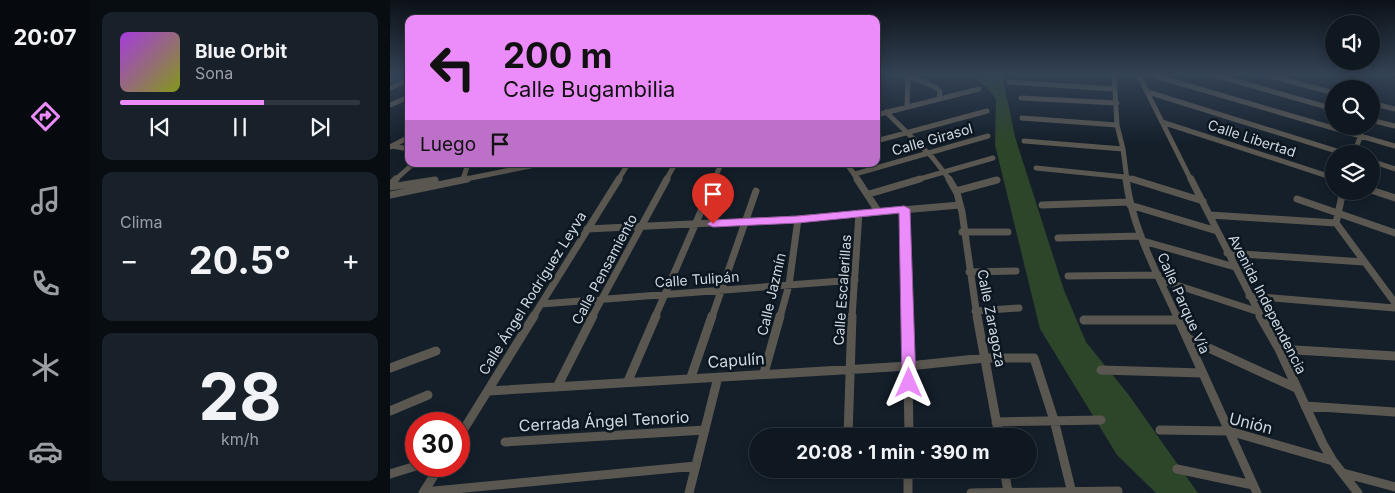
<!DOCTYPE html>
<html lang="es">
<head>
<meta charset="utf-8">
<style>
	body { margin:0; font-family:Inter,sans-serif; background:#182029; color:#f1f3f6; height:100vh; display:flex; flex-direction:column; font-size:19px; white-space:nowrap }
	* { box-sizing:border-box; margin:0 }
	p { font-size:16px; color:#9b9fa5 }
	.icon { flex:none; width:28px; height:28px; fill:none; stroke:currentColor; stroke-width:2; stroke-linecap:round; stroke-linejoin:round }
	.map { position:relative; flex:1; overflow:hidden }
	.drawer { display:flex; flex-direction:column; gap:12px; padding:12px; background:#080d12; width:300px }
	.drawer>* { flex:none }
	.top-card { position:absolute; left:15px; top:15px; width:475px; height:152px; border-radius:10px; box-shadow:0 2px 12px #0003,0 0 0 1px #2f363e; background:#ec8cfb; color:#111; overflow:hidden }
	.buttons { position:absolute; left:935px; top:15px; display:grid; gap:10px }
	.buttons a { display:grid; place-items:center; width:55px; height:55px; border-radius:50%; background:#0f1720; box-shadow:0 2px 12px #0003,0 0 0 1px #2f363e; font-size:25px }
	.speed { position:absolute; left:15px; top:412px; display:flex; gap:10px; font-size:25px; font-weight:700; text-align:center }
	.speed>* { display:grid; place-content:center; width:65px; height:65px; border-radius:50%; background:#0f1720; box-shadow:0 2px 12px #0003,0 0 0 1px #2f363e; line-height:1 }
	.speed .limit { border:8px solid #d22; background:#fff; color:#111 }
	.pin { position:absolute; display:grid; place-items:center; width:42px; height:42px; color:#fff; margin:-51px -21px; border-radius:50% 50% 50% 0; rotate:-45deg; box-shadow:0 0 5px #0007 }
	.pin .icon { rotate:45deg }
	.me { position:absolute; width:55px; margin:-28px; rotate:0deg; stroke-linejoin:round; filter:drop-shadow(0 0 4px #0008) }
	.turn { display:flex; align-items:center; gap:18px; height:105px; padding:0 15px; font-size:22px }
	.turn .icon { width:65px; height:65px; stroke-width:2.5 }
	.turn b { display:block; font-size:35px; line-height:42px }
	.then { display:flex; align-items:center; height:48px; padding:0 15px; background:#0003; gap:10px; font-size:19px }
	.big { font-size:38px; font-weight:700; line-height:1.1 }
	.drawer .tile { flex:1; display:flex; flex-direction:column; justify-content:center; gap:8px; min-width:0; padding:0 18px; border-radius:10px; background:#182029 }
	.drawer .dial { align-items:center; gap:0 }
	.dial b { font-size:65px; line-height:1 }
	.song { display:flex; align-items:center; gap:15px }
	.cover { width:60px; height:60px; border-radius:8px; background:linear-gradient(135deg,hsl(280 70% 55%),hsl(70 70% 35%)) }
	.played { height:5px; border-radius:2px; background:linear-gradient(90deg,#ec8cfb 60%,#2f363e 60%) }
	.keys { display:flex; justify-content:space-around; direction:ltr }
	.heat { display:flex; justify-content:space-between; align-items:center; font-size:28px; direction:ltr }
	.trip { position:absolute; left:359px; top:428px; width:288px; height:50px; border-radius:25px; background:#0f1720; box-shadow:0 2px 12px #0003,0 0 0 1px #2f363e; font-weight:700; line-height:50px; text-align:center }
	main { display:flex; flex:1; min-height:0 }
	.tabs { display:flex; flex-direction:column; width:90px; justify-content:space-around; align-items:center; background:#06090d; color:#9b9fa5 }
	.tabs .icon { width:35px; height:35px }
	.tabs .current { color:#ec8cfb }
	.tabs b { font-size:22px; color:#f1f3f6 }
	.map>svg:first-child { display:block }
	.green { fill:#2d4529 }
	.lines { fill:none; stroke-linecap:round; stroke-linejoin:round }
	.river { fill:#115461; fill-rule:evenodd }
	.minor-far2 { stroke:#5a5750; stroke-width:5 }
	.minor-far1 { stroke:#5a5750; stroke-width:7 }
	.minor { stroke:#5a5750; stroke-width:9 }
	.route { fill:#ec8cfb; stroke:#995ba3 }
	.labels { text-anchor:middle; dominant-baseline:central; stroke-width:5; stroke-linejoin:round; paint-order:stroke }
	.street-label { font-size:14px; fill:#d0d7de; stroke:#0b1620 }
	.near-street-label { font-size:16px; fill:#d0d7de; stroke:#0b1620 }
</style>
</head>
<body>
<main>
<nav class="tabs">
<b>20:07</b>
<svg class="icon current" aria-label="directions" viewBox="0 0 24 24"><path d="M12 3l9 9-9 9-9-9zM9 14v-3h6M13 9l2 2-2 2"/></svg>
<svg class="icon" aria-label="music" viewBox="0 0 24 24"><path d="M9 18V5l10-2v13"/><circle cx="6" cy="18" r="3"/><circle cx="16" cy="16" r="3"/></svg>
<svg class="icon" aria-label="phone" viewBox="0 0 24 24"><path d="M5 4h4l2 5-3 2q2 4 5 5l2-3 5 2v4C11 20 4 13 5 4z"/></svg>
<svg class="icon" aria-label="climate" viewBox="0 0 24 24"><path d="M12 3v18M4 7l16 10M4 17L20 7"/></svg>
<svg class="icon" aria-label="car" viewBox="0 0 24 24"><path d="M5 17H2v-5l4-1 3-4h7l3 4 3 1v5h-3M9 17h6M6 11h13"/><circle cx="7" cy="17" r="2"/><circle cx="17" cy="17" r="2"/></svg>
</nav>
<section class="drawer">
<div class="tile">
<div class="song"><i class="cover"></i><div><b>Blue Orbit</b><p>Sona</p></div></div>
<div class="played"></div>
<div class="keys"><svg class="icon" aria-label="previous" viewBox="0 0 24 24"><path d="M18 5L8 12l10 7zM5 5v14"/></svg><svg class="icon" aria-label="pause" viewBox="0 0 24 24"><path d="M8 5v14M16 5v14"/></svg><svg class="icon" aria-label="next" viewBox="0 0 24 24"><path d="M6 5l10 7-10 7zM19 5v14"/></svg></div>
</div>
<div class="tile"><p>Clima</p>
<div class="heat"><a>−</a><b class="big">20.5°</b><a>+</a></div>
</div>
<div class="tile dial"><b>28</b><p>km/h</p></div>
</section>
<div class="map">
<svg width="1005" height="493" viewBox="0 0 1005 493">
	<rect width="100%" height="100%" fill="#141f2a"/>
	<path class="green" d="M587,74H612L625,137L674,290L696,342L738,394L808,493H766L727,455L650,329L605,145L606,99L596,86L588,81Z"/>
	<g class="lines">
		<path class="river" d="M6,74H17L0,83V77Z"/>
		<path class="minor-far2" d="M514,74L547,88L550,92L549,98
			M724,74L727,125L733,149L737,180
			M748,74L801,180
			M758,74L1005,146
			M821,74L944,109
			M873,74L944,93
			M619,82L724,89
			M0,88L19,80
			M758,92L956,154
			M631,98L727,103
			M981,103L1005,109
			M0,105L19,97
			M517,107L518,76
			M496,112L542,157L560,180
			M486,115L589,89
			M632,118L727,125
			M981,120L1005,126
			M772,122L944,178
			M486,141L597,111
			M634,141L733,149
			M2,146L19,149
			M0,147L19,137
			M964,154L974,126
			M981,161L1005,169
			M457,164L468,180
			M646,168L735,177L746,180
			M465,174L598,136
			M73,179L78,164
			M5,180L23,164
			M43,180H45
			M71,180L150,164
			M228,180L238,164
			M276,180L285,164
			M324,180L331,164
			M526,180L603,158"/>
		<path class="minor-far1" d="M467,179L488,211
			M559,179L567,193L572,212L587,317
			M736,179C742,228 767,273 787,317
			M742,179L813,201
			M801,179L871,317
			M0,185L6,179
			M0,187L45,180
			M981,190L1005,198
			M566,191L607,180
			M953,191L946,223L1005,303
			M479,194L530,179
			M0,195L77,179
			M907,199L1005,233
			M652,205L739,202
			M740,205L827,231
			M514,209L517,317
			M820,215L946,223
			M197,229L408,219L570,205
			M572,232H618
			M668,238L751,236
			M753,241L845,267
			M837,253L974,262
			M579,272L626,271
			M678,276L768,275
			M771,280L869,312
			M859,296L1005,308
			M151,304L465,280
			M585,311L629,308
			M143,317L229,179
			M202,317L277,179
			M265,317L325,179
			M322,317L366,191
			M390,317L399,285L408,219
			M462,317L469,213"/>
		<path class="minor" d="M517,316L519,436
			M587,316L609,436
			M787,316L867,493
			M870,316L889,349L933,444L943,461L968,493
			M694,320H788
			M797,338L906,388
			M889,349L1005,356
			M0,368L46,351
			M711,370L812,373
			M374,373L390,316
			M301,377L322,316
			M238,381L266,316
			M167,387L203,316
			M98,391L519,366L595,358H644L664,420L682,493
			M915,406L1005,412
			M0,411L38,395
			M606,422L711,420
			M770,430L839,431L943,461
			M458,436L462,316
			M69,437L144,316
			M115,442L315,430
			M518,469V493
			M614,469L618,492
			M787,469L863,485
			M953,473L1005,487
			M0,474L26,466
			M34,492L306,466
			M33,493L50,466
			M299,493L328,377
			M581,493L728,491"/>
	</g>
	<linearGradient id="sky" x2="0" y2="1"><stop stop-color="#0b1117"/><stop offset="0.52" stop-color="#344255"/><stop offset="1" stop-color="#344255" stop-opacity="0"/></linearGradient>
	<rect width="1005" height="143" fill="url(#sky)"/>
	<path class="route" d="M514,206L520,209L526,383L524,388L519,390L514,388L512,383L509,213L408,223L323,227L317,224L323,220L408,216Z"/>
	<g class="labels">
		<g class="street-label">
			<text transform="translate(862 138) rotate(18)">Calle Libertad</text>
			<text transform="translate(542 139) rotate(-16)">Calle Girasol</text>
			<text transform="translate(214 269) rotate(-62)">Calle Pensamiento</text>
			<text transform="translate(307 279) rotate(-4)">Calle Tulipán</text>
			<text transform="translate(452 290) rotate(-86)">Calle Escalerillas</text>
			<text transform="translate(142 293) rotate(-58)">Calle Ángel Rodríguez Leyva</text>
			<text transform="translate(381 294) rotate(-77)">Calle Jazmín</text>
			<text transform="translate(794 303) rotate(66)">Calle Parque Vía</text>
			<text transform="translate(878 304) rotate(63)">Avenida Independencia</text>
			<text transform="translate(602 318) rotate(79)">Calle Zaragoza</text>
		</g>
		<g class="near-street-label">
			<text transform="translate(346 360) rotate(-4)">Capulín</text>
			<text transform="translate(214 421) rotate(-3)">Cerrada Ángel Tenorio</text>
			<text transform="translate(861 423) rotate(14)">Unión</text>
		</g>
	</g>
</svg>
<div class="buttons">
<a><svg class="icon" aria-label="sound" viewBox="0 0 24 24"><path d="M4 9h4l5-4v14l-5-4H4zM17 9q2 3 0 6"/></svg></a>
<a><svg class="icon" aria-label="search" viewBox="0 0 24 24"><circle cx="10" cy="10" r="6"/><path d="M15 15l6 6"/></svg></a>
<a><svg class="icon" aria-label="layers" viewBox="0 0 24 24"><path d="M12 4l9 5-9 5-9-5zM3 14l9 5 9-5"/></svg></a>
</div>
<div class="speed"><div class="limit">30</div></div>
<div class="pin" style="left:323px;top:224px;background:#d93025"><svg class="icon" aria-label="arrive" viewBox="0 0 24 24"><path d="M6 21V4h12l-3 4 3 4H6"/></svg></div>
<svg class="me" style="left:519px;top:383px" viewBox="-20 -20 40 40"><path d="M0-17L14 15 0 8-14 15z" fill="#ec8cfb" stroke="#fff" stroke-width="4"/></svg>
<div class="trip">20:08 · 1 min · 390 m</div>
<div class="top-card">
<div class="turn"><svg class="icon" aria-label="left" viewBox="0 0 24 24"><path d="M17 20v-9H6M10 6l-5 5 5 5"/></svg><div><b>200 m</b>Calle Bugambilia</div></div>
<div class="then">Luego<svg class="icon" aria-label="arrive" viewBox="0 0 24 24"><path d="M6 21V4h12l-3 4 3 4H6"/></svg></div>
</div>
</div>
</main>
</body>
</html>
